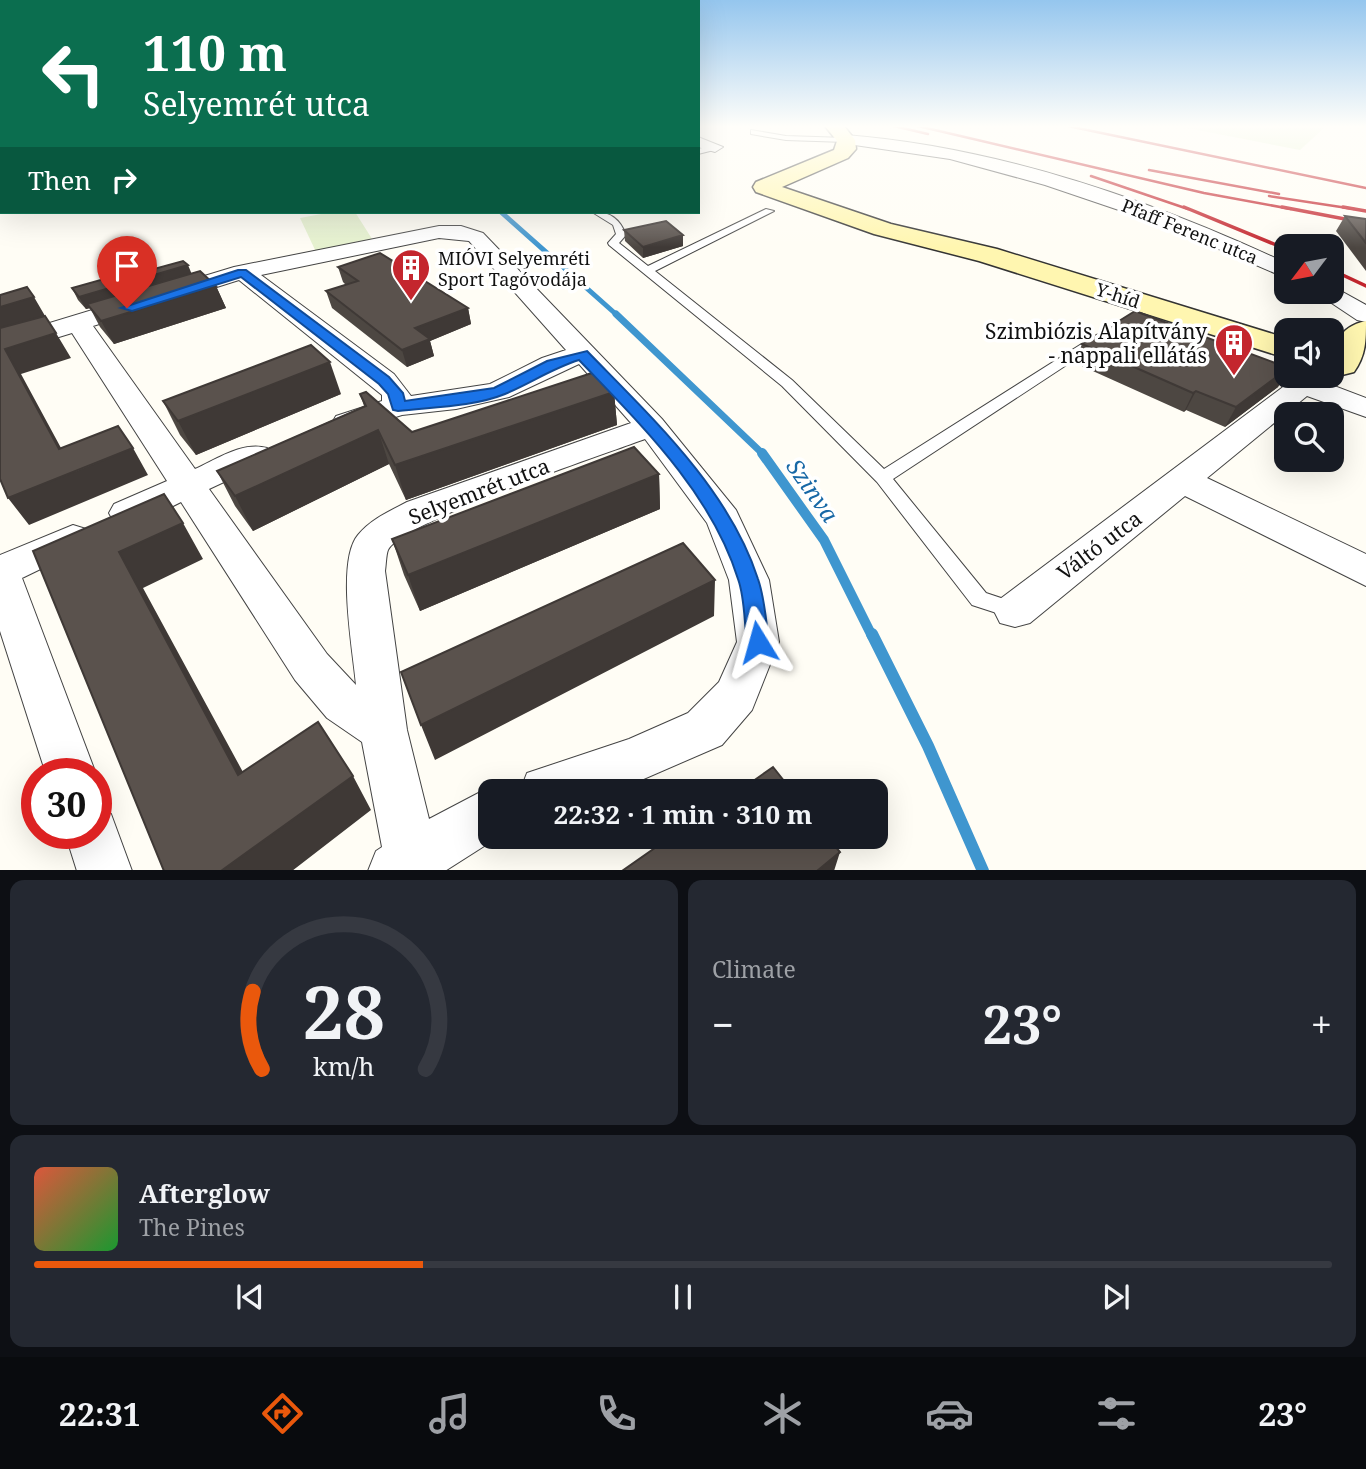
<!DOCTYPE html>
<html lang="en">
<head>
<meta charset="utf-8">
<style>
	body { margin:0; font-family:"Noto Serif",serif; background:#242831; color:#f1f3f6; height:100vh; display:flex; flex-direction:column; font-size:26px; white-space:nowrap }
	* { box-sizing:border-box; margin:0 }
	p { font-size:23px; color:#9ea1a6 }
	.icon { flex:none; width:38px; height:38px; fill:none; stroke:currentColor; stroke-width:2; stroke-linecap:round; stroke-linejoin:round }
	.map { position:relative; height:870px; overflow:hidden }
	.drawer { display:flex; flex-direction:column; gap:10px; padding:10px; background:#0d0f14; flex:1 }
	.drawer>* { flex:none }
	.banner { position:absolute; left:0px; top:0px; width:700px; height:214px; box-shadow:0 7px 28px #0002; background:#0b6e4f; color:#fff; overflow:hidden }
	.needle { width:46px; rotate:238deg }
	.controls { position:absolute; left:1274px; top:234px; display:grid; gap:14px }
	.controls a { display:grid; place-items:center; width:70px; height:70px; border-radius:14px; background:#171b24; box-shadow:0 7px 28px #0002; font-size:35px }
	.speed { position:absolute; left:21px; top:758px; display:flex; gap:14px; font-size:35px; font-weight:700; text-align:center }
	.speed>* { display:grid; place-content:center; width:91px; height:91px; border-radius:50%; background:#171b24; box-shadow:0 7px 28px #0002; line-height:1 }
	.speed .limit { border:10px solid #d22; background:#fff; color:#111 }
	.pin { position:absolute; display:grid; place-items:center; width:60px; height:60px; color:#fff; margin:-72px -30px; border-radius:50% 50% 50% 0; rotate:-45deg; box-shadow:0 0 7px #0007 }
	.pin .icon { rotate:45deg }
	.me { position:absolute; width:77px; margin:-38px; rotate:352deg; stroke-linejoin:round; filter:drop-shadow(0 0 5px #0008) }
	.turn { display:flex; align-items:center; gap:24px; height:147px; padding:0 28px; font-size:32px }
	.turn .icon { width:91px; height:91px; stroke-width:2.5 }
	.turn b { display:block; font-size:49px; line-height:60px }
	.then { display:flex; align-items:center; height:66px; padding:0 28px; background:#0003; gap:14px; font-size:26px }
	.big { font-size:52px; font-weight:700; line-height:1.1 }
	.drawer .widget { flex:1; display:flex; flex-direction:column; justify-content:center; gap:10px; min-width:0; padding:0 24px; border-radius:14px; background:#242831 }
	.drawer .dial { align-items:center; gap:0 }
	.dial svg { height:182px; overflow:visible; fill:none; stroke:#363941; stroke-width:7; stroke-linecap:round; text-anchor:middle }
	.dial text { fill:#f1f3f6; stroke:none }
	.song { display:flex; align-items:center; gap:21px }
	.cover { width:84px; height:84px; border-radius:10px; background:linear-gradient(135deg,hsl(10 70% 55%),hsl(130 70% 35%)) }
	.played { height:7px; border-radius:4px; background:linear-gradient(90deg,#ea580c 30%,#363941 30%) }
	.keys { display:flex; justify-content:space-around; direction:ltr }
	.heat { display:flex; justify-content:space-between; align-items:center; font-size:38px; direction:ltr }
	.drawer .tiles { flex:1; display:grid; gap:10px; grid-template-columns:1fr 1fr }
	.widget:last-child { grid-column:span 2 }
	.trip { position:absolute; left:478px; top:779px; width:410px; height:70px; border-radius:14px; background:#171b24; box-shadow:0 7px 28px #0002; font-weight:700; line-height:70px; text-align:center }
	.tab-bar { display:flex; height:112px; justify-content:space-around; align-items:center; background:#090b0e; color:#9ea1a6 }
	.tab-bar .icon { width:49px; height:49px }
	.tab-bar .active { color:#ea580c }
	.tab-bar b { font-size:32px; color:#f1f3f6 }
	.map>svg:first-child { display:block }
	.pitch { fill:#e6f2cf }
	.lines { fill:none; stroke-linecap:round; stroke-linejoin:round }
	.stream-far3 { stroke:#3f96cf; stroke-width:5 }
	.stream-far2 { stroke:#3f96cf; stroke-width:7 }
	.stream-far1 { stroke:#3f96cf; stroke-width:10 }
	.stream { stroke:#3f96cf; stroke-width:12 }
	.lane-casing { stroke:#444; stroke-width:2 }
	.street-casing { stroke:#444; stroke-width:2 }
	.secondary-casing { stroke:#333; stroke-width:3 }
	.lane { fill:#fff; fill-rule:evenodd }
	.street { fill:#fff; fill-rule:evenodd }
	.secondary { fill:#fff6b0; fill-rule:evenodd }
	.rail-far1 { stroke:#c4262e; stroke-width:2.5 }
	.rail { stroke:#c4262e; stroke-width:3.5 }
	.wall { fill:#4d4742 }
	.shaded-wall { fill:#3f3936 }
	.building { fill:#5a524d; stroke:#3f3936; stroke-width:2 }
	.route { fill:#1a73e8; stroke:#114b97; stroke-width:2 }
	.labels { text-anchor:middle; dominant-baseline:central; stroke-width:7; stroke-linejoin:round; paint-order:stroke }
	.far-street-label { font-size:18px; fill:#111; stroke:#fff }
	.far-poi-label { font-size:18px; fill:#111; stroke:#fff; text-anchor:start }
	.poi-label { font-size:21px; fill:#111; stroke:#fff; text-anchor:end }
	.street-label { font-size:21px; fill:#111; stroke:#fff }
	.water-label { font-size:23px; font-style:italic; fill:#1768a6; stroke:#fff }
</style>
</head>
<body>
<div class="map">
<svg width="1366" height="871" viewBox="0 0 1366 871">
	<rect width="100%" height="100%" fill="#fffdf5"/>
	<path class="pitch" d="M1177,126H1326L1300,150Z
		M332,212H355L374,242L317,254L300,218Z"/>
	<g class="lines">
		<path class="stream-far3" d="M501,212L618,316"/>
		<path class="stream-far2" d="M616,314L764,455"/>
		<path class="stream-far1" d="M762,453L824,540L872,636"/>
		<path class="stream" d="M872,634L928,746L983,871"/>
		<defs>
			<path id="lane" d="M751,130L786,136L846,138L850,140L846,142L786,140L751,134Z
				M715,145L718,149L698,154V149Z
				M766,209L774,211L655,271L792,380L884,469L1091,338H1101L1103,341L893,479L986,593L1022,605L1025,611L1022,617L1015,619L972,605L877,482L782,386L609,245L608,243L616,234L613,225L592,212C610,211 620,219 626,235L619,243L648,266Z"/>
			<path id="street" d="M846,135C997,147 1149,199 1286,263V278L1163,225L1045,185L950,159L841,143L838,140Z
				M698,137L723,147L715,152L698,147Z
				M439,226H461L483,233L662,419L736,510L769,580L779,642L752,710L722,745L616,791H520L527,773L629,739L688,713L719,682L737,642L729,580L707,523L645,439C605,454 401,522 388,550C386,555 386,565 385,571L407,730L429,819L490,787L500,791H490V836H500L445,871H368L376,851L382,847L362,742L327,718L295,680L181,502C160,512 138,529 114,522L109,513L114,504L167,481L72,333L0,355V338L234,267ZM439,238L469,241L566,350L542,358L490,384L411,396L394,374L261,275ZM239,280L382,395V401L336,416L332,423L336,430L347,432L402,415L456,409L509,397L579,364L631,423L407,502C390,511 371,519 358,535C336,561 353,650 356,685L327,654L209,489L267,462L271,455L267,448C243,441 217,459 195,469L93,326Z
				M1332,286L1366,305V322L1357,320L1315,292H1332Z
				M1286,369V376H1308L1366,398V417L1307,396L1207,478L1366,554V586L1185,496L1030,623L1015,627L1000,623L994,611L1000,599L1283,387L1272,378L1276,372Z
				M73,525L86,529L92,538L86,547L22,578L96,774H46L0,631V555Z
				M96,808L111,814L132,871H77L65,833H96Z"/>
			<path id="secondary" d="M825,126H844L855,140L856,149L848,158L782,187L891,224L997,249L1286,338V358L979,261L874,234L756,192L753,187L756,182L834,150L837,141Z
				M0,164H2V176H0Z
				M1366,321C1366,340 1366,355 1354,372L1342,375L1332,373C1332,346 1338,327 1366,321Z"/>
		</defs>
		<use href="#lane" class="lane-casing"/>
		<use href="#street" class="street-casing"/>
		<use href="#secondary" class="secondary-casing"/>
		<use href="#lane" class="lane"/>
		<use href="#street" class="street"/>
		<use href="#secondary" class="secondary"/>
		<path class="rail-far1" d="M894,126L928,134
			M918,126L1204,193L1291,209
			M1068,126L1366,188
			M1149,170L1279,194
			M1091,176L1188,209
			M1269,196L1354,209"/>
		<path class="rail" d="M1184,207L1286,249
			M1282,207L1366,223
			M1343,207L1366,211
			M1332,270L1366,286"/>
	</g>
	<path class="wall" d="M1345,216L1366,219V271L1336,231Z
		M624,230L683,246L643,258L625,241Z
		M338,267L468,308L471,324L430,341L434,356L407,367L332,308L326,291L346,285L343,282Z
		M192,273L216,286L226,308L114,344L100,327L90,308L86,309L78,300L72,288L114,280Z
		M1082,344L1286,367V372L1278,387L1225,427L1186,410L1184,412L1075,363Z
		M614,392L617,425L406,500L389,464L253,531L235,506L217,471L364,406L360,394L412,432Z
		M341,394L196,455L180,435L163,401Z
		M659,474L660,509L420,611L404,575L392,539Z"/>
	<path class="shaded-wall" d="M683,235V246L643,258V247Z
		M188,265L193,277L87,304L90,308L86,309L79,297Z
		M216,286L226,308L114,344L101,321Z
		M34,297L48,321L0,336V307Z
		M468,308L471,324L430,341L434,356L407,367L402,350L415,328Z
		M56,333L71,358L21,374L74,472L133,448L148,475L29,525L8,498L5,349Z
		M330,362L341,394L196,455L178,421Z
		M1286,370V372L1278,387L1225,427L1236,407Z
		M1196,391L1186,410L1184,412L1193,393Z
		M614,392L617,425L406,500L395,465Z
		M378,430L389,464L253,531L235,496Z
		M659,474L660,509L420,611L408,575Z
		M183,523L203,559L143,588L263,809L238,775L119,552Z
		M715,580L714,616L435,760L421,725Z
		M353,776L371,810L292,871H221Z
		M840,852L834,871H817Z"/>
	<path class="building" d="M1345,216L1366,219V243Z
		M666,221L683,235L643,247L624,230Z
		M380,253L468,308L415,328L430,339L402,350L326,291L358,281L338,267Z
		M183,261L188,265L79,297L72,288L111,277L114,280Z
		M200,271L216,286L101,321L87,304Z
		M27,287L34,297L0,307V295Z
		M1135,311L1286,367V370L1236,407L1196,391L1193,393L1082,344Z
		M45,316L56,333L5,349L59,449L118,426L133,448L8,498L0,479V328Z
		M311,345L330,362L178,421L163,401Z
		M595,372L614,392L395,465L378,430L235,496L217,471L366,406L360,394L366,392L412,432Z
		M634,447L659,474L408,575L392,539Z
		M164,494L183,523L119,552L238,775L318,722L353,776L221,871H164L33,551Z
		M683,543L715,580L421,725L401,672Z
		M773,767L792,791H739Z
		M672,836H827L840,852L817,871H622Z"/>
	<linearGradient id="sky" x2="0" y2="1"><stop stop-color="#95c6ee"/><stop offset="0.51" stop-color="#fffefa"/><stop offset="1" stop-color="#fffefa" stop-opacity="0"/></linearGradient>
	<rect width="1366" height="248" fill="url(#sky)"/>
	<path class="route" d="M238,270H246L389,377L403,393L405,401L494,388L547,361L587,351C652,418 729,489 758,579C765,599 766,622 769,642L766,649L758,651L750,649L747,642C744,622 745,598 738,579C711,492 640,424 579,360C553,368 531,383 505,394C473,407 432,407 398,411L393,410L388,394L379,384L241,277L132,311L121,308Z"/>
	<defs>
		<symbol id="building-pin" viewBox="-11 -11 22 30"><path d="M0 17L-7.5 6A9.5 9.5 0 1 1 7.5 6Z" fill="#c4262e" stroke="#fff"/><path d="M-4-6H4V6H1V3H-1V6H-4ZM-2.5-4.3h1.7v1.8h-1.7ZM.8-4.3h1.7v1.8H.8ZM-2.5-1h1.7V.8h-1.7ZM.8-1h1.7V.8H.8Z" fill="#fff"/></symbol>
	</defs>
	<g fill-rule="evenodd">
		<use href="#building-pin" x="389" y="246" width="44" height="60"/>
		<use href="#building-pin" x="1212" y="321" width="44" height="60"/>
	</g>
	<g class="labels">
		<g class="far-street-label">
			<text transform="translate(1190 231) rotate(22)">Pfaff Ferenc utca</text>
			<text transform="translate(1118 295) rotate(18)">Y-híd</text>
		</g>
		<g class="far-poi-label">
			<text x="438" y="258">MIÓVI Selyemréti<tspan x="438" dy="21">Sport Tagóvodája</tspan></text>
		</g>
		<g class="poi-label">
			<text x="1207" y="331">Szimbiózis Alapítvány<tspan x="1207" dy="24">- nappali ellátás</tspan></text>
		</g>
		<g class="street-label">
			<text transform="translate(479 491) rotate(-21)">Selyemrét utca</text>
			<text transform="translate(1099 545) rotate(-37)">Váltó utca</text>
		</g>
		<g class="water-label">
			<text transform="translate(813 490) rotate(55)">Szinva</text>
		</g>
	</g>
</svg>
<div class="controls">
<a><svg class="needle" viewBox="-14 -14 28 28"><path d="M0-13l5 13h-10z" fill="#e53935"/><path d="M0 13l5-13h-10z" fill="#9ea1a6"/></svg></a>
<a><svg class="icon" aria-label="sound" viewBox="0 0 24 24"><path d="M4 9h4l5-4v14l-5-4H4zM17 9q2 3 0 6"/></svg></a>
<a><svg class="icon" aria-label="search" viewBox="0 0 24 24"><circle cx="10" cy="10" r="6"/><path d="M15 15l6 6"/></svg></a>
</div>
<div class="speed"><div class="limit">30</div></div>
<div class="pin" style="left:127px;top:308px;background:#d93025"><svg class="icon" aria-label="arrive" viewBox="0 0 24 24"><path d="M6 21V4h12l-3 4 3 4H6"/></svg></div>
<svg class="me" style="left:758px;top:642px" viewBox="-20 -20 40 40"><path d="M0-17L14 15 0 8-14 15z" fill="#1a73e8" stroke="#fff" stroke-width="4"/></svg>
<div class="trip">22:32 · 1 min · 310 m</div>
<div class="banner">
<div class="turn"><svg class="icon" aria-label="left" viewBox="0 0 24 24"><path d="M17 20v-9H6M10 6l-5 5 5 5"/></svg><div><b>110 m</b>Selyemrét utca</div></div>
<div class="then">Then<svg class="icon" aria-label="right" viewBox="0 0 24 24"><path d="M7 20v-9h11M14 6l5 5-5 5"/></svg></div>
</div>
</div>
<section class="drawer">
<div class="tiles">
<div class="widget dial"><svg viewBox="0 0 100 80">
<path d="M14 69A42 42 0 1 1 86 69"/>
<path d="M14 69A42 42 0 0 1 10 35" stroke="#ea580c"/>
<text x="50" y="56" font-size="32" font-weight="700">28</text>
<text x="50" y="72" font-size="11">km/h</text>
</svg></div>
<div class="widget"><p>Climate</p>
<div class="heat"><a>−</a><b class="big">23°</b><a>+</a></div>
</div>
<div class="widget">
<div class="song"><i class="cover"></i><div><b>Afterglow</b><p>The Pines</p></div></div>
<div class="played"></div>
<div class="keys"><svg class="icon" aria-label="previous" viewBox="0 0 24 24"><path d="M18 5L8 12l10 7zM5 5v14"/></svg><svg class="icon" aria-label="pause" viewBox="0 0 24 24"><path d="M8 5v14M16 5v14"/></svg><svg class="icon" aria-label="next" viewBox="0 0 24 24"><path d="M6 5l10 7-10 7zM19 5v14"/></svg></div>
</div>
</div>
</section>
<nav class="tab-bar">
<b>22:31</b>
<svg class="icon active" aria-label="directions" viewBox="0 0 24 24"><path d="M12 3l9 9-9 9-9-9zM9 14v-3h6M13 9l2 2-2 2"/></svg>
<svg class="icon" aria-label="music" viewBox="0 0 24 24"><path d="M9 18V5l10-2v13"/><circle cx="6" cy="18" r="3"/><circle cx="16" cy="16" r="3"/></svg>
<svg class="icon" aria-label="phone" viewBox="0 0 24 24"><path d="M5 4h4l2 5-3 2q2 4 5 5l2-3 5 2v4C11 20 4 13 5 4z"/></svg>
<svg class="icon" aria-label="climate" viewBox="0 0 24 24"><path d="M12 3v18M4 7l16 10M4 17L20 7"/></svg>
<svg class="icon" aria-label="car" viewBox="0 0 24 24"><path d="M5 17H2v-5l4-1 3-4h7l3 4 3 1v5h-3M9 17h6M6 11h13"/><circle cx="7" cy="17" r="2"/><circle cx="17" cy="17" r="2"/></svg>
<svg class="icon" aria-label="filters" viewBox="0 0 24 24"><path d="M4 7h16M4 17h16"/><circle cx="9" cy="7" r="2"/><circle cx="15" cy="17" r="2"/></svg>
<b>23°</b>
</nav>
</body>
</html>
